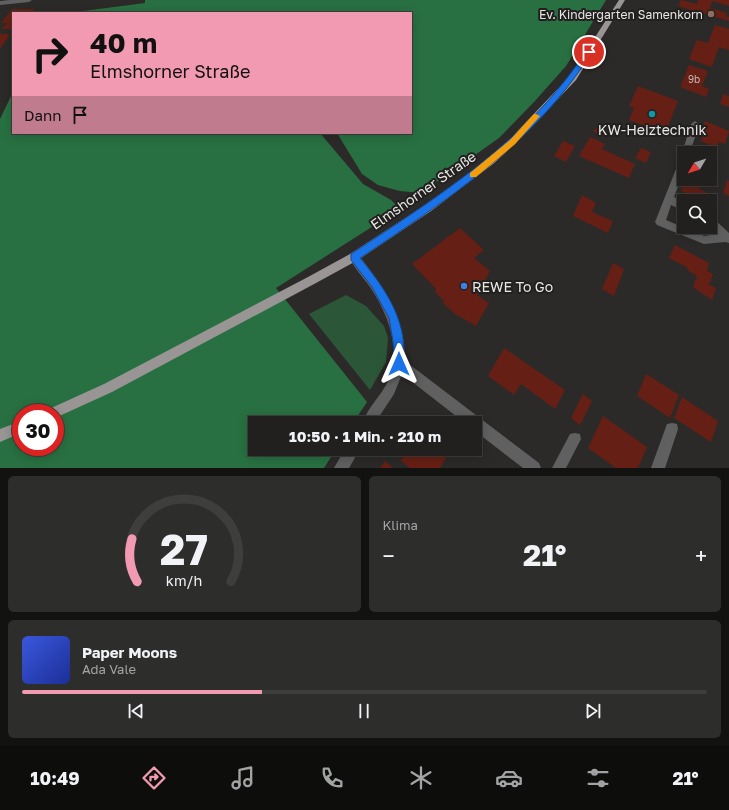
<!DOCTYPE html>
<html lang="de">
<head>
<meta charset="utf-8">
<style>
	body { margin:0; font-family:"Golos Text",sans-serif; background:#2d2d2b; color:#f1f3f6; height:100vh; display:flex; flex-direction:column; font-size:15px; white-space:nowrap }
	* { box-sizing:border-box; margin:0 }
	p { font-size:13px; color:#a2a3a4 }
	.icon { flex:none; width:22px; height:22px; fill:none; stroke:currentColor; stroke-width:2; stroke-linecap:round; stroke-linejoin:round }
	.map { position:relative; height:468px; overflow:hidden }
	.drawer { display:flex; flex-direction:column; gap:8px; padding:8px; background:#121210; flex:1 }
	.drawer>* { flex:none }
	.hud { position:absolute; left:12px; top:12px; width:400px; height:122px; border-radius:0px; box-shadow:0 2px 10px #0003,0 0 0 1px #3e3e3c; background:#f19ab2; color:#111; overflow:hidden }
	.needle { width:26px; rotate:231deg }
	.tools { position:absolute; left:677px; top:146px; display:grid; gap:8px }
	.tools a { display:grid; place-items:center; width:40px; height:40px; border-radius:0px; background:#21201e; box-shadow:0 2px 10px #0003,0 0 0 1px #3e3e3c; font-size:20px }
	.speed { position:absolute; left:12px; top:404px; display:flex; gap:8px; font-size:20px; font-weight:700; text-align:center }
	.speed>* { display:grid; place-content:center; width:52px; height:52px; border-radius:50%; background:#21201e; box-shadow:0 2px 10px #0003,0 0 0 1px #3e3e3c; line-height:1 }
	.speed .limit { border:6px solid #d22; background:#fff; color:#111 }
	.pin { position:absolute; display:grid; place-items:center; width:34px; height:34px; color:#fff; margin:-17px; border:2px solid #fff; border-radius:50%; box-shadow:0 1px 4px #0007 }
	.me { position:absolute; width:44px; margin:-22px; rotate:0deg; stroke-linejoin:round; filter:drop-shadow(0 0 3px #0008) }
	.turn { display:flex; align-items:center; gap:14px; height:84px; padding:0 12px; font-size:18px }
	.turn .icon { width:52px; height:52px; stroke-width:2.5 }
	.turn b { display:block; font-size:28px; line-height:34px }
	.then { display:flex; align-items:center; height:38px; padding:0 12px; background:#0003; gap:8px; font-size:15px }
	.big { font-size:30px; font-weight:700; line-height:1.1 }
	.drawer .tile { flex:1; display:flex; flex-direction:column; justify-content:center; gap:6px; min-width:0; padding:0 14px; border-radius:6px; background:#2d2d2b }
	.drawer .dial { align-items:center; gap:0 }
	.dial svg { height:104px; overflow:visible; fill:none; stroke:#3e3e3c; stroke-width:7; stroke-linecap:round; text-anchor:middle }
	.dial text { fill:#f1f3f6; stroke:none }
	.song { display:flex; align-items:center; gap:12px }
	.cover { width:48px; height:48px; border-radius:6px; background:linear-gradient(135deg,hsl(230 70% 55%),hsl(230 70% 35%)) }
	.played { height:4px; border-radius:2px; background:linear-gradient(90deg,#f19ab2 35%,#3e3e3c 35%) }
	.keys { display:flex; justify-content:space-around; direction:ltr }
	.heat { display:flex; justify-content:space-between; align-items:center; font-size:22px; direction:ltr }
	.drawer .tiles { flex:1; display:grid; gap:8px; grid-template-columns:1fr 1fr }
	.tile:last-child { grid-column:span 2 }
	.trip { position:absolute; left:248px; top:416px; width:234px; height:40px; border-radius:0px; background:#21201e; box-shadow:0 2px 10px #0003,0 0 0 1px #3e3e3c; font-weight:700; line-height:40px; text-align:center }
	.tabs { display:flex; height:64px; justify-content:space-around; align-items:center; background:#0d0d0c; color:#a2a3a4 }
	.tabs .icon { width:28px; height:28px }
	.tabs .on { color:#f19ab2 }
	.tabs b { font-size:18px; color:#f1f3f6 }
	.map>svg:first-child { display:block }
	.green { fill:#2b5738 }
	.forest { fill:#287041; fill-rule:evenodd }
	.building { fill:#661f14 }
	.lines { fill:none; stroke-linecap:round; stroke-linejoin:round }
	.minor { fill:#616060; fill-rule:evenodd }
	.major { fill:#989594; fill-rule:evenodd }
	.route { fill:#1a73e8; stroke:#114b97 }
	.slow { fill:#f59e0b }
	.education-dot { fill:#8d6e63; stroke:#22201f; stroke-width:1.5 }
	.culture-dot { fill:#0f9aa8; stroke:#22201f; stroke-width:1.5 }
	.shop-dot { fill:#3f7fe0; stroke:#22201f; stroke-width:1.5 }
	.labels { text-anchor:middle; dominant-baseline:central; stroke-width:4; stroke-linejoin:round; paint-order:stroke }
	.far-number-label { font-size:10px; fill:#c8b5b2 }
	.far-poi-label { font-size:12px; fill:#e9e7e6; stroke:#22201f; text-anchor:end }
	.poi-label { font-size:14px; fill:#e9e7e6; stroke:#22201f }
	.street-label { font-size:14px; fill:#e9e7e6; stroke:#22201f }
</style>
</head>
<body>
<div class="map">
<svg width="729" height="468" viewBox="0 0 729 468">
	<rect width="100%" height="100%" fill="#2c2a28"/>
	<path class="green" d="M346,295L366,306L384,326L388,338L386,362L370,390L309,314Z"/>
	<path class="forest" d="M145,0H606L566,66L534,102L499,138L421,193L400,191L378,185L362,174L337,133H411V13H79L83,11L145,3Z
		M13,92V133H320L363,184L391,200L400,209L276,288L367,402L353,423H255V449H336L324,468H0V119ZM21,413H55V447H21Z"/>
	<path class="building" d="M681,0L697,4L698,0H729V6L712,1L710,8L727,13L726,16L729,17V21L678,6Z
		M12,9H35L32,13H13V29H2L7,23H1Z
		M715,25L729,29V50L719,47L712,67L689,59L697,40L708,43Z
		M0,34H10L0,49Z
		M689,65L708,71L702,86L709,89L706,97L680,87Z
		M638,86L678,101L665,134L629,120L634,108L629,106Z
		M723,94L729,96V107L720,104Z
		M705,121L729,131L725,144L719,142L716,148L701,141L703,135L700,134Z
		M600,126L608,132L602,137L593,131Z
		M590,137L605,144L602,149L635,164L629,178L579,156Z
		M563,141L575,146L566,162L554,156Z
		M641,148L651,152L646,163L635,158Z
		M685,179H702L699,189L715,196L713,204L710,203V201H705L681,191Z
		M727,180L729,181V196L723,193Z
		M582,195L596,203L592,212L613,221L608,233L573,216Z
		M460,228L484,250L474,258L490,271L477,295L489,303L476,326L455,314L443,303L444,301L435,292L436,289L412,264Z
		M675,245L709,263L707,271L713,274L710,283L708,282V284L716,288L712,300L693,287L697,276L687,270L688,268L669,258Z
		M613,263L624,269L614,296L602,289Z
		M504,348L565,390L555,409L521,384L514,395L488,376Z
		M646,374L679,395L670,418L637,396Z
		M583,394L592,401L580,425L571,418Z
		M682,397L718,421L711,442L674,418Z
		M603,416L647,447L638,468H616L588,448Z
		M408,449H442L448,454L440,468H410L401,461Z
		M385,461L393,468H380Z"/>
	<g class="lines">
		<path class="minor" d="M10,0H32L29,2L0,5V1Z
			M695,121L699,124L690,153H684V171L674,197L684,202V211L671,205L666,220L704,236L717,234L710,227V217L713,218L729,233V243L725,242L704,244L657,225L655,222L680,159L684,156L682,153L691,124Z
			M354,252L358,254C383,286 406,319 405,361L539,463L541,468H523L475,431V423H465L402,374L394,394L375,423H362C368,407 382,395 389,379C401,347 388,314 370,287C363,277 354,268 349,257L350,254Z
			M672,423L677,424L678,429L665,468H651L667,424Z
			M575,433L580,434L581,439L566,468H552L570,434Z
			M345,449H360L349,468H334Z"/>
		<path class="major" d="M619,0H625L576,80L515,144L493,164L431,211L358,260L316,283L112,392L55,418V413H47L49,409L104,384L308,277L350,254L425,205L487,160L509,140L570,76Z
			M21,421V433L0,442V429Z"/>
	</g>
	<path class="route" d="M587,50L592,52C536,142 447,200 360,258C382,285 403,313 404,350C404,356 405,362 402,368L399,370L395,368L393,341L389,318L372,287L351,260V254C438,197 529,140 587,50Z"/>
	<path class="slow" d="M534,114H536L540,116L515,144L476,177H470V173L510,140Z"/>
	<circle class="education-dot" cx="711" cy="14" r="4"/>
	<circle class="culture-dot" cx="652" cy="114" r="4"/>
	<circle class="shop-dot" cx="464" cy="286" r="4"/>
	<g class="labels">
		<g class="far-number-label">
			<text x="694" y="79">9b</text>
		</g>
		<g class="far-poi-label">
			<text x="703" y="14">Ev. Kindergarten Samenkorn</text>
		</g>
		<g class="poi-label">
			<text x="652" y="129">KW-Heiztechnik</text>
			<text x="472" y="286" text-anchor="start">REWE To Go</text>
		</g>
		<g class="street-label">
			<text transform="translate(423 190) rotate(-35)">Elmshorner Straße</text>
		</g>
	</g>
</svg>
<div class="tools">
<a><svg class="needle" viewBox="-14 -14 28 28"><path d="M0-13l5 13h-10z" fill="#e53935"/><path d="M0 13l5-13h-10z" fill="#a2a3a4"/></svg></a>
<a><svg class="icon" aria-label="search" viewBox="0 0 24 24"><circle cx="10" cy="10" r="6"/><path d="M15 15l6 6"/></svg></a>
</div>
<div class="speed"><div class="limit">30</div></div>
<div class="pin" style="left:589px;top:52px;background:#d93025"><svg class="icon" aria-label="arrive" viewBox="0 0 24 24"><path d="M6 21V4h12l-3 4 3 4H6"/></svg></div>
<svg class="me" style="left:399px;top:364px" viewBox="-20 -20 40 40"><path d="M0-17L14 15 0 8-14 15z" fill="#1a73e8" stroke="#fff" stroke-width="4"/></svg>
<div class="trip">10:50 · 1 Min. · 210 m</div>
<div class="hud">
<div class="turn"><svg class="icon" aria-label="right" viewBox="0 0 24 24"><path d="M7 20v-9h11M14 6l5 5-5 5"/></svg><div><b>40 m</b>Elmshorner Straße</div></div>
<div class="then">Dann<svg class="icon" aria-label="arrive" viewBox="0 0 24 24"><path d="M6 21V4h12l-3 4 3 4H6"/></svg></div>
</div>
</div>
<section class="drawer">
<div class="tiles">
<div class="tile dial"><svg viewBox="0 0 100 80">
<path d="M14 69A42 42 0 1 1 86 69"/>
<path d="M14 69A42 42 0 0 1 10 36" stroke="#f19ab2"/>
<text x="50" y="56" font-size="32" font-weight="700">27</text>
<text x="50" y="72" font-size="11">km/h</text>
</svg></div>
<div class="tile"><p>Klima</p>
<div class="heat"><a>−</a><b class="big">21°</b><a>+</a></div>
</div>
<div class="tile">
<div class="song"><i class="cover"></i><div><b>Paper Moons</b><p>Ada Vale</p></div></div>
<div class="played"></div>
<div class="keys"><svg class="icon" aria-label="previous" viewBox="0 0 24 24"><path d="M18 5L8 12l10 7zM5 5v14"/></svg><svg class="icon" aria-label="pause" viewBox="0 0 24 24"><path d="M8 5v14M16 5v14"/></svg><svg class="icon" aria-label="next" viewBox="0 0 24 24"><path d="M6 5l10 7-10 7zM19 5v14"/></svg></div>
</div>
</div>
</section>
<nav class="tabs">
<b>10:49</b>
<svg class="icon on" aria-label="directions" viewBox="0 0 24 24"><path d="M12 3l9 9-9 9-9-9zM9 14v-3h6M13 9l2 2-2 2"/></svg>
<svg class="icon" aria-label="music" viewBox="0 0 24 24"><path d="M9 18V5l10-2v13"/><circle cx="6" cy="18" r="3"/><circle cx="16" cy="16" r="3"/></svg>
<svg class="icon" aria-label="phone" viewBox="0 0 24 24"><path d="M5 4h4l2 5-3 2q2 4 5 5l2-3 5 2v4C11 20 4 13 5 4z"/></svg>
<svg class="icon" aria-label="climate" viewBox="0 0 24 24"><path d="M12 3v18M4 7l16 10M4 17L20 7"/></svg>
<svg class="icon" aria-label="car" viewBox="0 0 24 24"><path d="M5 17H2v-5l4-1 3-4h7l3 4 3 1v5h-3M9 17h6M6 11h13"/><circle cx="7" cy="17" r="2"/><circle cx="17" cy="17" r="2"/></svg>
<svg class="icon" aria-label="filters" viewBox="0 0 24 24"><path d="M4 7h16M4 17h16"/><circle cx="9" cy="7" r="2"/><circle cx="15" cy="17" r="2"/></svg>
<b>21°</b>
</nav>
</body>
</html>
